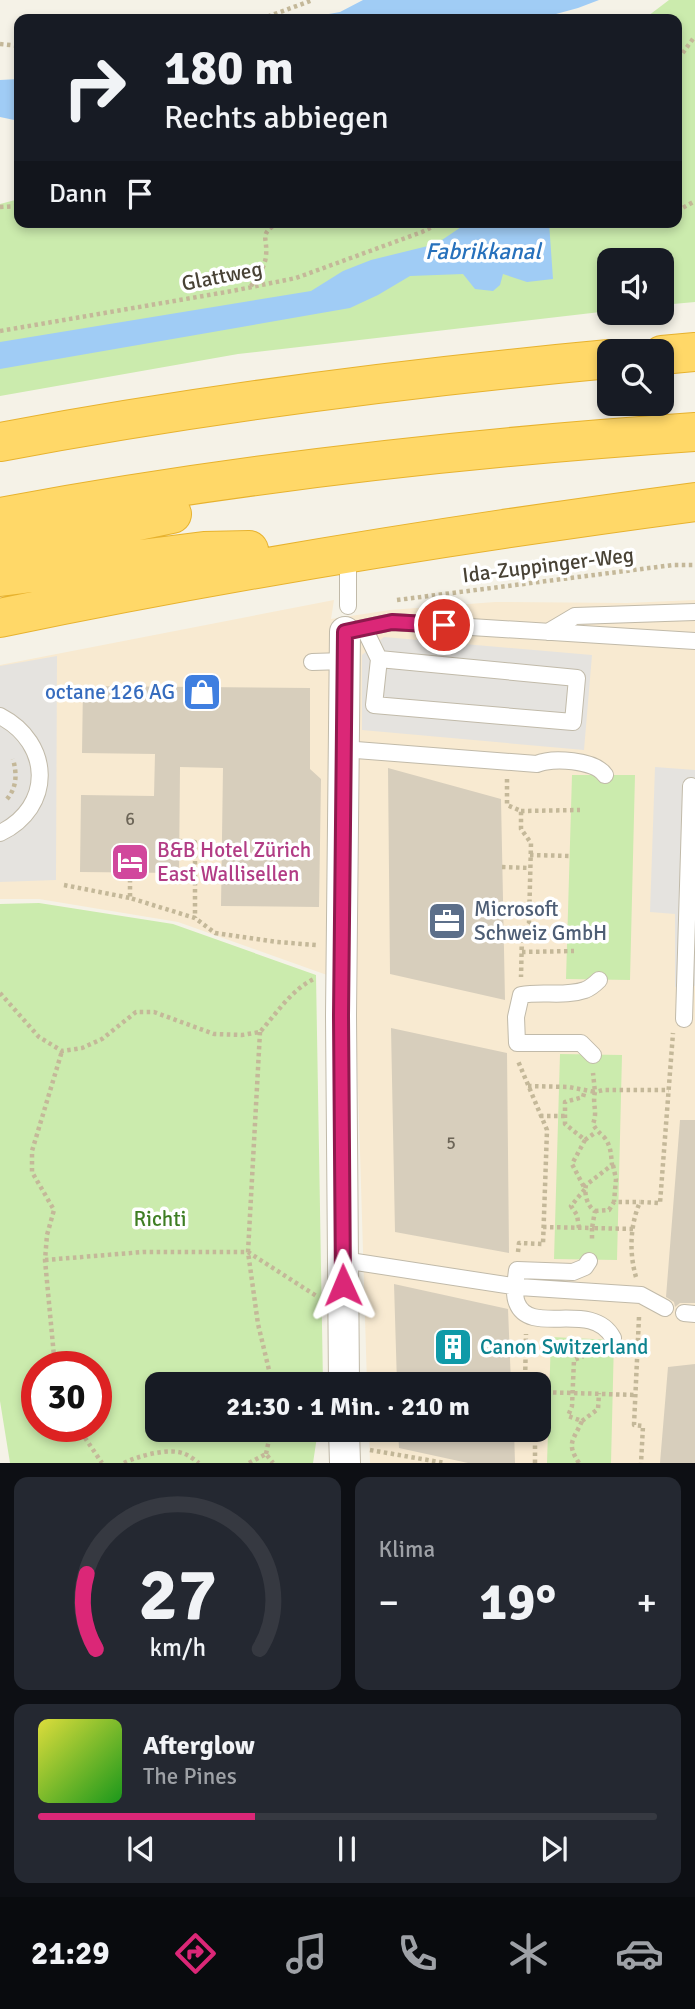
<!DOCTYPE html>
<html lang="de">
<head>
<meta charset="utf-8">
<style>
	body { margin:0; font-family:Signika,sans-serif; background:#242831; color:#f1f3f6; height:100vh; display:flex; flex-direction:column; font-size:26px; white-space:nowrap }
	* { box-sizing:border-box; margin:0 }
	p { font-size:23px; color:#9ea1a6 }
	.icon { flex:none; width:38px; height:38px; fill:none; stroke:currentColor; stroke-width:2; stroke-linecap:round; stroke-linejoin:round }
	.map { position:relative; height:1463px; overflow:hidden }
	.details { display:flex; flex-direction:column; gap:14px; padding:14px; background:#0d0f14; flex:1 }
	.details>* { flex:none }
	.top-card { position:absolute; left:14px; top:14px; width:668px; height:214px; border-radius:14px; box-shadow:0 4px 10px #0003; background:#171b24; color:#f1f3f6; overflow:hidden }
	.controls { position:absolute; left:597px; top:248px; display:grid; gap:14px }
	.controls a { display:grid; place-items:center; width:77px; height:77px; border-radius:14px; background:#171b24; box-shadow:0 4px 10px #0003; font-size:35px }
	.speed { position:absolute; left:21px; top:1351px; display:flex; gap:14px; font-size:35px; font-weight:700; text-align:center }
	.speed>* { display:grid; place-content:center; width:91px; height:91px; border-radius:50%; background:#171b24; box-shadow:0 4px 10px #0003; line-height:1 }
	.speed .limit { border:10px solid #d22; background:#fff; color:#111 }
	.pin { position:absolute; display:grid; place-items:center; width:60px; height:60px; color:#fff; margin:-30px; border:4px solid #fff; border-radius:50%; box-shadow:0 2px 7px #0007 }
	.me { position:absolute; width:77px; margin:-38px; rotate:359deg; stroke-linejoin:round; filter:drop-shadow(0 0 5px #0008) }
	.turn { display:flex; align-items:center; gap:24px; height:147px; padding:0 35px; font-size:32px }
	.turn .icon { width:91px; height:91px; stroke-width:2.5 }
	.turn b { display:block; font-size:49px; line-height:60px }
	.then { display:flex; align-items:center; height:66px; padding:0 35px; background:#0003; gap:14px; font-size:26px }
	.big { font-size:52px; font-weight:800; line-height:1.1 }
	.details .widget { flex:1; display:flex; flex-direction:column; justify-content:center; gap:10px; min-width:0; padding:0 24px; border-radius:14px; background:#242831 }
	.details .dial { align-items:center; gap:0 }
	.dial svg { height:182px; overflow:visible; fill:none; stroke:#363941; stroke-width:7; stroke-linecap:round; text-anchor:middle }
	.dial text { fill:#f1f3f6; stroke:none }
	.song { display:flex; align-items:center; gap:21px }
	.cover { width:84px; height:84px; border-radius:10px; background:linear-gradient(135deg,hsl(60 70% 55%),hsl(120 70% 35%)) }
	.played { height:7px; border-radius:4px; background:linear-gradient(90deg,#db2777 35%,#363941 35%) }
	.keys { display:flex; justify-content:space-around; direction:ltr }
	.heat { display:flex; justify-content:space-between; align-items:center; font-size:38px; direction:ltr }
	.details .tiles { flex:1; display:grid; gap:14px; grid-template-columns:1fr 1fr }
	.widget:last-child { grid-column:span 2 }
	.trip { position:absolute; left:145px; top:1372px; width:406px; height:70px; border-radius:14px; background:#171b24; box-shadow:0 4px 10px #0003; font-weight:800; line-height:70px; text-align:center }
	.dock { display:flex; height:112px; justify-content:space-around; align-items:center; background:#090b0e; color:#9ea1a6 }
	.dock .icon { width:49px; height:49px }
	.dock .current { color:#db2777 }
	.dock b { font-size:32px; color:#f1f3f6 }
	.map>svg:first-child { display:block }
	.commercial { fill:#f8ead1 }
	.green { fill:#cbebad; fill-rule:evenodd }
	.parking { fill:#e5e3df }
	.water { fill:#a0ccf5 }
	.building { fill:#d7cebc }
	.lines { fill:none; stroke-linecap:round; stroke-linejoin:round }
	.service-casing { stroke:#c1baa9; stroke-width:18 }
	.minor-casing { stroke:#c1baa9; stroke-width:32 }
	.motorway-casing { stroke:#e7b22e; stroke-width:40 }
	.path { stroke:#c4b899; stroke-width:4.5; stroke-dasharray:3.5 3.5; stroke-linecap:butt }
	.service { stroke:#fff; stroke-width:16 }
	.minor { stroke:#fff; stroke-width:30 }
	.motorway { stroke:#ffd868; stroke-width:38 }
	.route-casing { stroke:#8e194d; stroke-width:18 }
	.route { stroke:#db2777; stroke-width:12 }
	.labels { text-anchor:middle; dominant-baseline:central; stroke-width:7; stroke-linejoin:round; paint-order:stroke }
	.number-label { font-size:18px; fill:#6c6557 }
	.street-label { font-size:21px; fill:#484235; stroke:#fff }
	.shop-label { font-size:21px; fill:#366cbe; stroke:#fff; text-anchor:end }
	.hotel-label { font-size:21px; fill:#b23c85; stroke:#fff; text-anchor:start }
	.service-label { font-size:21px; fill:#4e5e75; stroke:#fff; text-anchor:start }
	.park-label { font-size:21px; fill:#3f7e24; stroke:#fff }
	.culture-label { font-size:21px; fill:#0d838f; stroke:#fff; text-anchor:start }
	.water-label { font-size:23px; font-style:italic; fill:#2771bc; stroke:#fff }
</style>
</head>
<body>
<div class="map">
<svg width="695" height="1463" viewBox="0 0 695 1463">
	<rect width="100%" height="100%" fill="#f5f2e7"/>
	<path class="commercial" d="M334,600L331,619L390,610L495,602L627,603L695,600V1463H370L369,1430H539V1384H367L355,985L178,922L39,899H0V665Z"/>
	<path class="green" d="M669,0H695V302L662,305V261H609V311L238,354L0,396V204L19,199V222H677V19H644Z
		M572,775H635L630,980L566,979Z
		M39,903L173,924L316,975L323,1384H158V1430H318L313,1463H10L0,1401V904ZM37,1367H96V1426H37Z
		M560,1054L622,1055L617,1260L554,1259Z
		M551,1337L614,1340L611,1463H547Z"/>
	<path class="parking" d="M384,637L592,655L584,750L362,730V655Z
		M57,656L56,880L0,882V666Z
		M655,767L695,770V986L675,987V914L650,912Z"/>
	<path class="water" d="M363,0H599L578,8L545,17L510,15L486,19H301L340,12Z
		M19,79V121L0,117V80Z
		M467,223L549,222L553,279L527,282L503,274L500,285L493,291L475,289L463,274L410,276L378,295L350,308L0,369V342L311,291L343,271L371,260L436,244Z"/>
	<path class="building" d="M83,686L310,688V769L321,779L319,907L221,906L223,768L180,767L179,873L80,872L81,795L154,796L155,754L82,753Z
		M388,768L501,799L505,1000L390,974Z
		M391,1028L507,1053L509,1253L395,1232Z
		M680,1120H695V1303H680L675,1307L674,1302L666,1297Z
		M394,1284L508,1309L511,1384H397Z
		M695,1364V1463H660L668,1367Z
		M398,1430H514L515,1463H468L399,1448Z"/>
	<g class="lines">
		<defs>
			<path id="service" d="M348,554V606
				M364,628L379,659L374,705L573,722L577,678L379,659
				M354,630L392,622L695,641
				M548,632L575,616L695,612
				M312,662L344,661
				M0,716C52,743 54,807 0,833
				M343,749L537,764C552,757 595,760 605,775
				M684,1019L691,786
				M593,1055L581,1043H517L516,1017L521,995C542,991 565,997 585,990C590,988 595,984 599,980
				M343,1260L519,1287L641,1295L665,1308
				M589,1261L585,1267L573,1272L517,1270C516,1280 513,1294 517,1303C530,1337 592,1299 613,1338
				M684,1313L695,1314"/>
			<path id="minor" d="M344,1384L341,1016L345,632
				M344,1430L345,1463"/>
			<path id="motorway" d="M662,355L695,352
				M0,442C202,404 405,378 609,359
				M0,517C229,474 463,448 695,432
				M0,550L172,514
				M0,577L204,551L249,550
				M0,618C230,570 462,533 695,502"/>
		</defs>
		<use href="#service" class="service-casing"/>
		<use href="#minor" class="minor-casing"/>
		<use href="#motorway" class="motorway-casing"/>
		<path class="path" d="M261,19L313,0
			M0,44L19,46
			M677,57L682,54L695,36
			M0,207L19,206
			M677,211L695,201
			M618,222H632
			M251,286C257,277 265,267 266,256C268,236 258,236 278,222
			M0,331L232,291L296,278L422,232L442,222
			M397,600L673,565H695
			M507,779V805L521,811V829L531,843L529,923L522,934L521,977
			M7,799C17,787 17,774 13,759
			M521,811L580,810
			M179,841L195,842V918
			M530,855L570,856
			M502,867L530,868
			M130,872V898L195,918L215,933L277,942L316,945
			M64,885L130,898
			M522,952L574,951
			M0,993L39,1037L62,1051L82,1048L102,1039L136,1012H154L214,1034L242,1035L260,1032C276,1014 292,989 314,979
			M260,1032L248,1252L258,1324L269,1370L271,1384
			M528,1086L569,1087L595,1092L593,1073
			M540,1116H565
			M585,1140L596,1132
			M613,1165L616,1179L614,1202
			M595,1211L609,1210L614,1202H640
			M543,1227L592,1228V1242
			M579,1228L577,1215L571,1206L585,1189L572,1164L585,1140L565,1124V1102L583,1097L585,1090
			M633,1229L592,1228L595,1211C587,1206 584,1194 586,1185L612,1165C611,1155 611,1145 604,1137C599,1132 596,1130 593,1124C598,1110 592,1106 595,1092L603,1090H669
			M518,1252L519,1243L543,1244L547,1130L518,1061
			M45,1260L143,1252H248L318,1297
			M636,1277C629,1253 630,1225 640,1202L660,1203L673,1033
			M639,1317L634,1425L643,1426L641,1463
			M55,1367L45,1260L47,1235L54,1210L32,1172V1151L62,1051
			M525,1384L526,1334
			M539,1392L636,1395
			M582,1421L598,1409L599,1393
			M77,1426L102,1463
			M370,1450L445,1463
			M266,1454L271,1430
			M124,1463C138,1456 170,1447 185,1454C190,1456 195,1460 199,1463
			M249,1463L266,1454L273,1463
			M535,1463V1430
			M579,1463C566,1443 573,1441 582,1421L568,1416L572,1406L574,1360L582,1357L583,1343"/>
		<use href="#service" class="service"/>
		<use href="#minor" class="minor"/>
		<use href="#motorway" class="motorway"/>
	</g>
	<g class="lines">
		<defs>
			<path id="route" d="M343,1285L341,1016L345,632L392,622L444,625"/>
		</defs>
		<use href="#route" class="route-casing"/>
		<use href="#route" class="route"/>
	</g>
	<defs>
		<symbol id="shop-square" viewBox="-11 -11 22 22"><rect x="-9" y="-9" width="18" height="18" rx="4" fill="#3f7fe0" stroke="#fff"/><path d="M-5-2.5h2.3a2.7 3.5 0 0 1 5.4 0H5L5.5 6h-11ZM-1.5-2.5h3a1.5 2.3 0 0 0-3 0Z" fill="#fff"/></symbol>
		<symbol id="hotel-square" viewBox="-11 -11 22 22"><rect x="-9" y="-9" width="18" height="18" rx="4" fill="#d1479c" stroke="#fff"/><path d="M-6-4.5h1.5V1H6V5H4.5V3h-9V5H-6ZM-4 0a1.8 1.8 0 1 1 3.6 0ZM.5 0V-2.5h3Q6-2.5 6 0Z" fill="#fff"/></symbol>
		<symbol id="office-square" viewBox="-11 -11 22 22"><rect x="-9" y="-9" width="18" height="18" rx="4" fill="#5c6f8a" stroke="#fff"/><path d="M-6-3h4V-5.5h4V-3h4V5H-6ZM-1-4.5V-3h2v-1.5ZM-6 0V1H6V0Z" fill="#fff"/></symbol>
		<symbol id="building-square" viewBox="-11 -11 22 22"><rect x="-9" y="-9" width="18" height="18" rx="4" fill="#0f9aa8" stroke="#fff"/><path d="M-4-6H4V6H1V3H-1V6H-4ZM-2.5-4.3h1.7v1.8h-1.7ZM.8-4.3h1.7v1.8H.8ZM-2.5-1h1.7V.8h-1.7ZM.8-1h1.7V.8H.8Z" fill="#fff"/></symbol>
	</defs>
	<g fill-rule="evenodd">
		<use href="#shop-square" x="180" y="670" width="44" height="44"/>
		<use href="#hotel-square" x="108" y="840" width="44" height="44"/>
		<use href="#office-square" x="425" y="899" width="44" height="44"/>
		<use href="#building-square" x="431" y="1325" width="44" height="44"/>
	</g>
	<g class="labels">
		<g class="number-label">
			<text x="130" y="819">6</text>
			<text x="451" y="1143">5</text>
		</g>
		<g class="street-label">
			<text transform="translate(222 276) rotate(-11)">Glattweg</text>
			<text transform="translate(548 565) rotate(-7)">Ida-Zuppinger-Weg</text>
		</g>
		<g class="shop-label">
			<text x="175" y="692">octane 126 AG</text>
		</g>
		<g class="hotel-label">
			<text x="157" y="850">B&amp;B Hotel Zürich<tspan x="157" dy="24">East Wallisellen</tspan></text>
		</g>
		<g class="service-label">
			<text x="474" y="909">Microsoft<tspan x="474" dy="24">Schweiz GmbH</tspan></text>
		</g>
		<g class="park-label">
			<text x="160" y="1219">Richti</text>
		</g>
		<g class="culture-label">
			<text x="480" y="1347">Canon Switzerland</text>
		</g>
		<g class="water-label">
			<text x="483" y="251">Fabrikkanal</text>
		</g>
	</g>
</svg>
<div class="controls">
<a><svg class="icon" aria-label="sound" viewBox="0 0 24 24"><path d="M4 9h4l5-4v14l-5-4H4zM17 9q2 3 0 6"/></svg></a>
<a><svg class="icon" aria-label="search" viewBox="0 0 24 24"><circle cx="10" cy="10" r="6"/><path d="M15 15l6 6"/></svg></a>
</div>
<div class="speed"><div class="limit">30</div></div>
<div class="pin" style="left:444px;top:625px;background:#d93025"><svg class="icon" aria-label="arrive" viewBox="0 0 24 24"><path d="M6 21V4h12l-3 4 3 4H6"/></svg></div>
<svg class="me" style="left:343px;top:1285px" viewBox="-20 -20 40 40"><path d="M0-17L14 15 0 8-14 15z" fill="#db2777" stroke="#fff" stroke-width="4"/></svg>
<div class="trip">21:30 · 1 Min. · 210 m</div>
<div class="top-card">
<div class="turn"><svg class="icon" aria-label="right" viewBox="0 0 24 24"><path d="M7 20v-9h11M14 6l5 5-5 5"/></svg><div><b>180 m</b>Rechts abbiegen</div></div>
<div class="then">Dann<svg class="icon" aria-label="arrive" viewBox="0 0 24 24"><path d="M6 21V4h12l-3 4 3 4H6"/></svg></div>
</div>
</div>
<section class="details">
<div class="tiles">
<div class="widget dial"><svg viewBox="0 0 100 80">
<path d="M14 69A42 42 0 1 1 86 69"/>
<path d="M14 69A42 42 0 0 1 10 36" stroke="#db2777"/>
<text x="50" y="56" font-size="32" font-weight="700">27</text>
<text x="50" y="72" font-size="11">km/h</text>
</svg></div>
<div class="widget"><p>Klima</p>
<div class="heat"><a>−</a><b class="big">19°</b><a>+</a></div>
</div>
<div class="widget">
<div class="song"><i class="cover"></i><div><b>Afterglow</b><p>The Pines</p></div></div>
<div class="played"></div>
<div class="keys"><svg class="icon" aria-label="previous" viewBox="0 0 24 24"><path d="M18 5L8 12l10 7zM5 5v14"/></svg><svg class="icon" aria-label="pause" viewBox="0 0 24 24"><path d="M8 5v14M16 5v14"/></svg><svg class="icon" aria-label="next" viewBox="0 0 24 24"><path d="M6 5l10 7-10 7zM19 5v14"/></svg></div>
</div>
</div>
</section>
<nav class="dock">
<b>21:29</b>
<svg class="icon current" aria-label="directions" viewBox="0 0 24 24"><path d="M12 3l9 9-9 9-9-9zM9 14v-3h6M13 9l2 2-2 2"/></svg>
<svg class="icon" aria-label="music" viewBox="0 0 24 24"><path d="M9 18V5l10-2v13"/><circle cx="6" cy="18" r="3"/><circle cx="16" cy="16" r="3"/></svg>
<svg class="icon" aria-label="phone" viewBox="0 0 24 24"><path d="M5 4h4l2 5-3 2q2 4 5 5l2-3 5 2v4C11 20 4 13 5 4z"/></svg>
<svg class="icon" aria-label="climate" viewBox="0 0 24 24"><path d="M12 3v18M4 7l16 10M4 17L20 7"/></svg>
<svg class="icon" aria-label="car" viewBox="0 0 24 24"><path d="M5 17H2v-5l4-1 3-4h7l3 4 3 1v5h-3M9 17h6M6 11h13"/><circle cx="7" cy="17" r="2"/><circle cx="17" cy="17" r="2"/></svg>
</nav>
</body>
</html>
